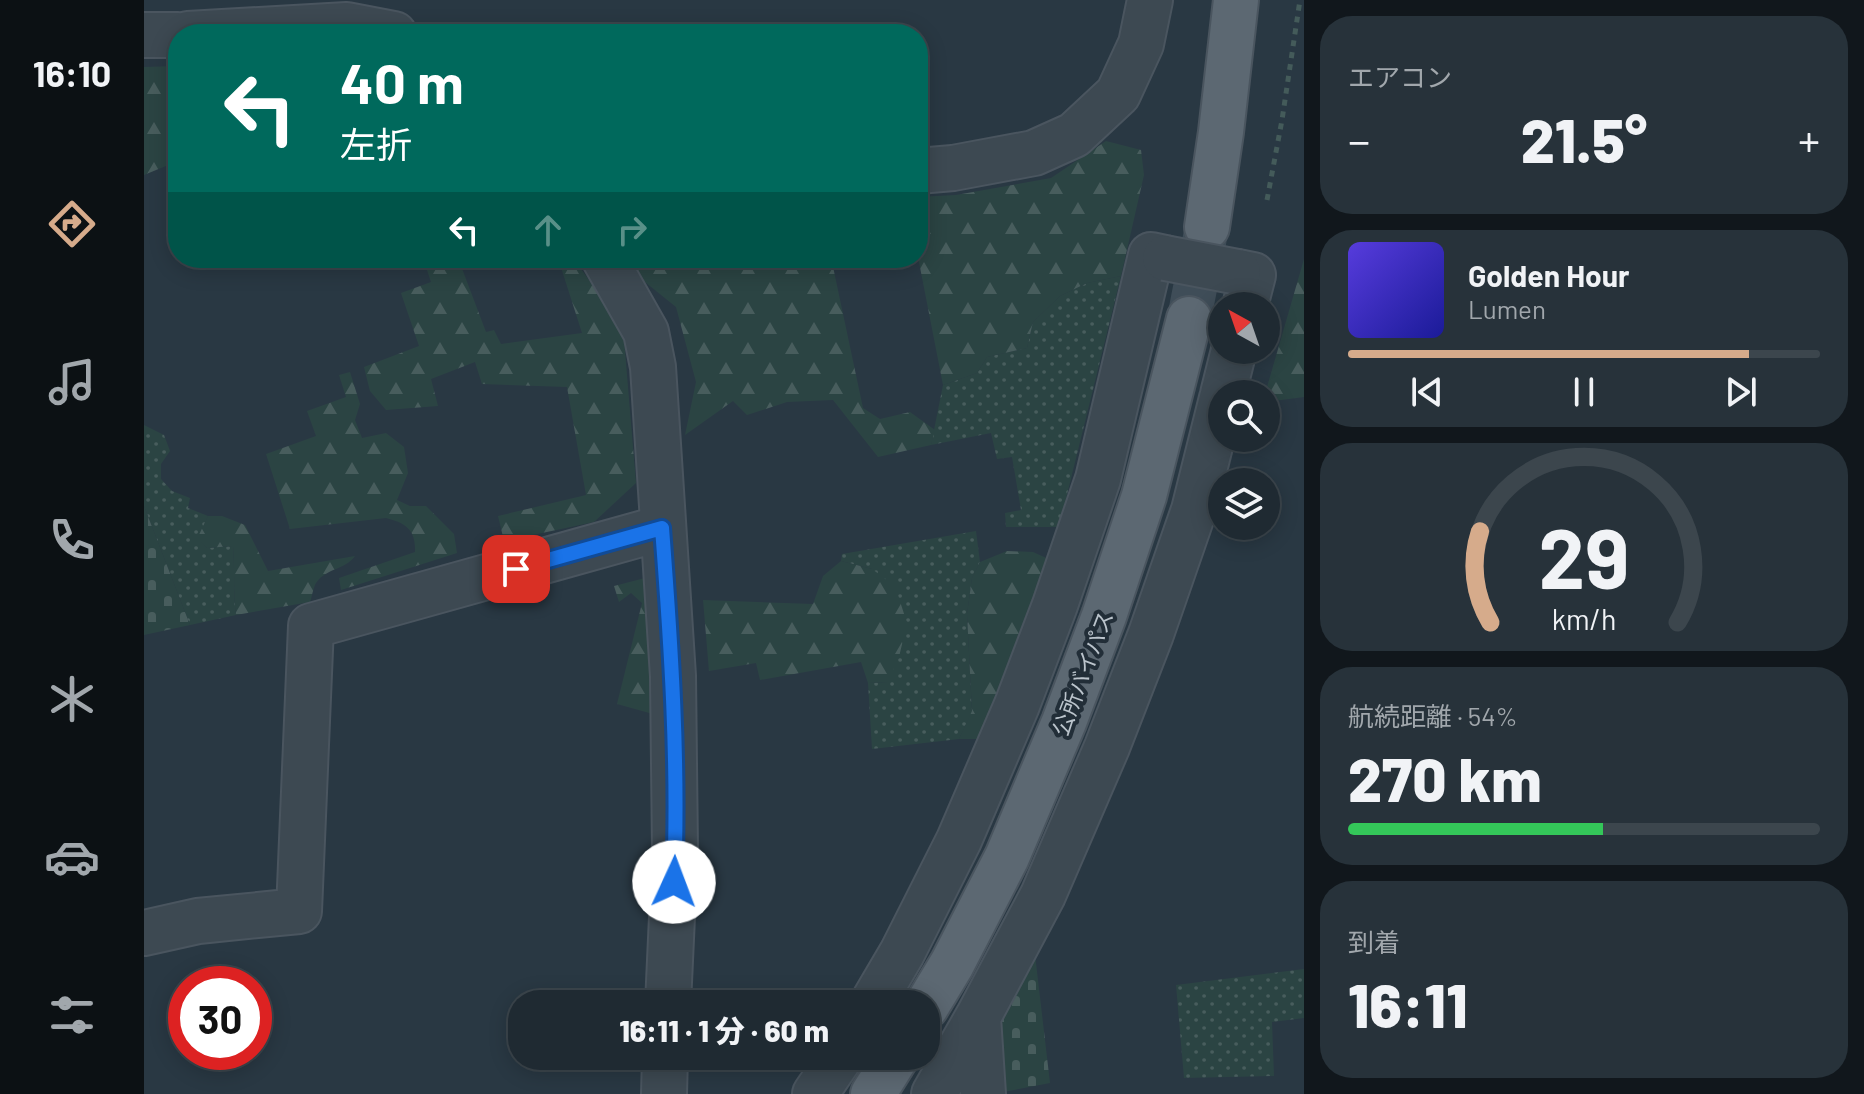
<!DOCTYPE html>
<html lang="ja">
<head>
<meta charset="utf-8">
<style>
	body { margin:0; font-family:Barlow,"Noto Sans JP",sans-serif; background:#27323a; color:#f1f3f6; height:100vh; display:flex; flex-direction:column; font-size:30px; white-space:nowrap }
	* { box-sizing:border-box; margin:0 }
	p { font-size:26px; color:#a1a7ac }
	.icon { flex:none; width:44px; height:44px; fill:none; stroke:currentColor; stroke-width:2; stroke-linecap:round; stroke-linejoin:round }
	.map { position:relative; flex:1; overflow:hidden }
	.side { display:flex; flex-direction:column; gap:16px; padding:16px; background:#11171c; width:560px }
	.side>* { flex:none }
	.guide { position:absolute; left:24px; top:24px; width:760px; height:244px; border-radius:32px; box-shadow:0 4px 20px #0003,0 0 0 2px #3c464d; background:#00695c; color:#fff; overflow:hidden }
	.needle { width:52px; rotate:320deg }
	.buttons { position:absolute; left:1064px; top:292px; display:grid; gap:16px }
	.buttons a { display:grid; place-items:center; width:72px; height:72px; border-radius:50%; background:#1f2a32; box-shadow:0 4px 20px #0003,0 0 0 2px #3c464d; font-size:40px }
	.speed { position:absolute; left:24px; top:966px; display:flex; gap:16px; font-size:40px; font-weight:700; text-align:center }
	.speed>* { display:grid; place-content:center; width:104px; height:104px; border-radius:50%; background:#1f2a32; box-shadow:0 4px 20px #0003,0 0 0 2px #3c464d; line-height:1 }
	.speed .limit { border:12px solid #d22; background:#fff; color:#111 }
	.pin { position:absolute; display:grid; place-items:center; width:68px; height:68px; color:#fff; margin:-34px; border-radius:16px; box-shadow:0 4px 12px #0006 }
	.me { position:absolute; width:88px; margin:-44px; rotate:2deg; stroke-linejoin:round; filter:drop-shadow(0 0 6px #0008) }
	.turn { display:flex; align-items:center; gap:28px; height:168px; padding:0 40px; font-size:36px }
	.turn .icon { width:104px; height:104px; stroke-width:2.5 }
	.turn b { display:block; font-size:56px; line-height:68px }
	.lanes { display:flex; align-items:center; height:76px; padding:0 40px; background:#0003; justify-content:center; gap:40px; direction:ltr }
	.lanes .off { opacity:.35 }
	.big { font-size:60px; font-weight:800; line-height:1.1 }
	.side .tile { flex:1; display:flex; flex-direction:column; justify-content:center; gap:12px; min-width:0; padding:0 28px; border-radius:32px; background:#27323a }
	.side .dial { align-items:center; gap:0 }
	.dial svg { height:208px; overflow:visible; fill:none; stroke:#3c464d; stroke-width:7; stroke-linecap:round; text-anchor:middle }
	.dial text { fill:#f1f3f6; stroke:none }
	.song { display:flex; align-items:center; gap:24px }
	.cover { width:96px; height:96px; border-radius:12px; background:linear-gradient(135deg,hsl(250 70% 55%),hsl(240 70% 35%)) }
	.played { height:8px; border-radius:4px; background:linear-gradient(90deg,#d6ab8b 85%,#3c464d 85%) }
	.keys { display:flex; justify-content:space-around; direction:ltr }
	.heat { display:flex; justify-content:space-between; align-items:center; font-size:44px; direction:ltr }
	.charge { height:12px; border-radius:6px; background:linear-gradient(90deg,#34c759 54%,#3c464d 0) }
	.trip { position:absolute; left:364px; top:990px; width:432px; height:80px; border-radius:32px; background:#1f2a32; box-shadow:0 4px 20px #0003,0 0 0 2px #3c464d; font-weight:800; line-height:80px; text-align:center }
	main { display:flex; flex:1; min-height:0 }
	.tabs { display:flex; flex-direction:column; width:144px; justify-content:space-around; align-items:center; background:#0c1114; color:#a1a7ac }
	.tabs .icon { width:56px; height:56px }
	.tabs .current { color:#d6ab8b }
	.tabs b { font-size:36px; color:#f1f3f6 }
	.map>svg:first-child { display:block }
	.grass { fill:url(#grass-dots) }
	.forest { fill:url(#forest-firs) }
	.cemetery { fill:url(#cemetery-stones) }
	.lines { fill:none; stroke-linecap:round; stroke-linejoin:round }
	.major-tunnel { stroke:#3f4d58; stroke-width:44; stroke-dasharray:44 22; stroke-linecap:butt }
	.minor-casing { stroke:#4a555f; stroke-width:48 }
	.major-casing { stroke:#4a555f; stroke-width:48 }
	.path { stroke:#445b5a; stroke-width:5; stroke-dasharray:6 6; stroke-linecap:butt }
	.minor { stroke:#3d4952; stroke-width:44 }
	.major { stroke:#5c6872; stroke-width:44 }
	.minor-bridge-casing { stroke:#4a555f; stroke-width:48; stroke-linecap:butt }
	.minor-bridge { stroke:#3d4952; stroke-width:44 }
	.route-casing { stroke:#114b97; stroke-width:20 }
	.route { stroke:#1a73e8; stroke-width:14 }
	.labels { text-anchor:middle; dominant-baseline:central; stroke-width:8; stroke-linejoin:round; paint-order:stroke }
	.street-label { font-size:22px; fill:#bbc4cc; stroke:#222e38 }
</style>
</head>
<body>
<main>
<nav class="tabs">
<b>16:10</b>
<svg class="icon current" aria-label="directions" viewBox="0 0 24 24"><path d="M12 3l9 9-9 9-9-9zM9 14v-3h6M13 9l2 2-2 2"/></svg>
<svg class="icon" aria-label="music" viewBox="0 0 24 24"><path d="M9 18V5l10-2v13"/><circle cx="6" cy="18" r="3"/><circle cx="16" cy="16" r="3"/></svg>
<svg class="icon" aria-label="phone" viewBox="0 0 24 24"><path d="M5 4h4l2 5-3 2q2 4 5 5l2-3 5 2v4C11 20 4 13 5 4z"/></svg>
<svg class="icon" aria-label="climate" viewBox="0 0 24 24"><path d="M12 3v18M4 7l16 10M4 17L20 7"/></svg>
<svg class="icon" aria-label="car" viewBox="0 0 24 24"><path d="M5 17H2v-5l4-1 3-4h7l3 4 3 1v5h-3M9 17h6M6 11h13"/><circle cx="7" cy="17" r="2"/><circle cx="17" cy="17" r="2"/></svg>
<svg class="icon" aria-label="filters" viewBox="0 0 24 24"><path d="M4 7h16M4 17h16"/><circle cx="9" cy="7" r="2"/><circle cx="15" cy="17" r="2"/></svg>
</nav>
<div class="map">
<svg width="1160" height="1094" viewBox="0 0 1160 1094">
	<defs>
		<pattern id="grass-dots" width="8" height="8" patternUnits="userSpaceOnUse" patternTransform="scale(2)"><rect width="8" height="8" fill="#2b4443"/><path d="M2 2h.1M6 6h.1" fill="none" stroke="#485d5d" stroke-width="1.8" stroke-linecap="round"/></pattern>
		<pattern id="forest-firs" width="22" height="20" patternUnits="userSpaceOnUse" patternTransform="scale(2)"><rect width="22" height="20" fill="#2b4443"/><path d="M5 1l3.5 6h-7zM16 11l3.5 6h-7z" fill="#485d5d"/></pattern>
		<pattern id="cemetery-stones" width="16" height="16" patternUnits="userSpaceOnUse" patternTransform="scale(2)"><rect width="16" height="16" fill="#2b4443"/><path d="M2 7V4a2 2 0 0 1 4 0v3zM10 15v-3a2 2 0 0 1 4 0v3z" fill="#485d5d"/></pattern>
	</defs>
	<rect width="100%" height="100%" fill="#293843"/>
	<path class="grass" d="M977,276L915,527H862L861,513L877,510L868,457L853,459L847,433L787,445L799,385L833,373L843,357L883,348L889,322L916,296L943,283Z
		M0,425L20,435L26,451L17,464V479L28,491L46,498L44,508L64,516L54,539L63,548L89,546C91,569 89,592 92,615L46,625L0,506Z
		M832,531L836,562L828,578L823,614L828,712L815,739L728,749L724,683L744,682L728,569L697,561L698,554Z
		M1160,969V1018L1128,1022L1130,1076L1040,1078L1032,985Z"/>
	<path class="forest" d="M34,66V161L0,175V67Z
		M962,141L997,150L1000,175L977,276L943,283L916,296L889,322L883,348L843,357L833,373L799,385L774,257V197L812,195L907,178Z
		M304,258H314L342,332L350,330L357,344L438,333L414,258H429L479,327L492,483L450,522L360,541L354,516L442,495L423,387L338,384L331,362L287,379L294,406L242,410L226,391L220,367L275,346L257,293L287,282L283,270L305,261Z
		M482,258H709L688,262L719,408L736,419L766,412L791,430L787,445L734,457L689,400L643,402L603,415L589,401L541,435L552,382L532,307L491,274Z
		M1160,259V397L1122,402L1121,394Z
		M206,372L216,404L211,420L218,438L242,433L260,447L264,473L253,500L266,506H282L310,534L313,553L197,590L195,578L271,552C272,530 262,523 242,518L146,529L122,454L172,436L163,411L202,397L195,375Z
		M64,516H78L101,525L124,571L211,556C201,570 182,568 172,583C169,588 168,597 166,602L92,615C89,592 91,570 89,546L63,548L53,539Z
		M863,551L889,552L909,561L836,739H815L828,711L823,614L828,578L836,562Z
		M697,561L728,569L751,586L763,623L755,657L744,682L724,683L717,662L616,680L612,663L565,671L559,600L669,604L679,576Z
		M505,577L509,714L473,704L498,603L487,593L475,602L470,586Z"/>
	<path class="cemetery" d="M0,506L46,625L0,635Z
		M890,946L906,1083L854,1093L843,1030Z"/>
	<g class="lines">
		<path class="major-tunnel" d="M1045,319L1063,227"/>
		<defs>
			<path id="minor" d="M44,34L203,25L250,34
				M0,35H34
				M774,171L809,168L890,153L930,135L974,94L997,44L1006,0
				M460,258L502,332L509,367L529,676L531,851L524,1004
				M1094,272L1109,275L1101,306
				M1079,394L1090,350
				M0,933L54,921L155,911L167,626L518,528
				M728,1004L758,953L815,840L873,705L911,605L954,479L1007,255L1021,258
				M834,1017L839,1094
				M520,1094L521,1056
				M671,1094L697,1056
				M790,1094L834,1017L899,895L963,747L1007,634L1050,510L1078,398"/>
			<path id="major" d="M1063,227L1077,132L1092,0
				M782,1007L808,964L863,857L920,722L960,616L1000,496L1045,319
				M729,1094L753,1056"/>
		</defs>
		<use href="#minor" class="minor-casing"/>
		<use href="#major" class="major-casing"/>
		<path class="path" d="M1123,200L1138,120L1156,0"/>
		<use href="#minor" class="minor"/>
		<use href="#major" class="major"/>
		<defs>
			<path id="minor-bridge" d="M1021,258L1094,272"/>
		</defs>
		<use href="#minor-bridge" class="minor-bridge-casing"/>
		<use href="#minor-bridge" class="minor-bridge"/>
	</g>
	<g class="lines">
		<defs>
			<path id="route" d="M372,569L518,528C527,645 535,764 530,882"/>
		</defs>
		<use href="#route" class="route-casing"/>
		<use href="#route" class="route"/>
	</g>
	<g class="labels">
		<g class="street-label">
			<text transform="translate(938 673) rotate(-69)">公所バイパス</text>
		</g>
	</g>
</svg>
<div class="buttons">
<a><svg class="needle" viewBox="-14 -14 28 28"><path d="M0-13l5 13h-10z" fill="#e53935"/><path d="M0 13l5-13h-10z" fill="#a1a7ac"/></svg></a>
<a><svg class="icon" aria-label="search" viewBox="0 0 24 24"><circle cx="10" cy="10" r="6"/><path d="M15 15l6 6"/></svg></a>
<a><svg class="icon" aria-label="layers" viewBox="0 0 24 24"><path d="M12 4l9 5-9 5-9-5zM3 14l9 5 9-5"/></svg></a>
</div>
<div class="speed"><div class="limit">30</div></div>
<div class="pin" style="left:372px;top:569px;background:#d93025"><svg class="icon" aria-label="arrive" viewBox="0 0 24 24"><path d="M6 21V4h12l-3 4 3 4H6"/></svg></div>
<svg class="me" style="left:530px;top:882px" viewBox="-20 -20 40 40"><circle r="19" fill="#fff"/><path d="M0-13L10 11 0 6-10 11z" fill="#1a73e8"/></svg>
<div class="trip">16:11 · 1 分 · 60 m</div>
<div class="guide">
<div class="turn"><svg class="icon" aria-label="left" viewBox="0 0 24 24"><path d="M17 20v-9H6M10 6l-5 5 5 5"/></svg><div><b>40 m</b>左折</div></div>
<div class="lanes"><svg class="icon" aria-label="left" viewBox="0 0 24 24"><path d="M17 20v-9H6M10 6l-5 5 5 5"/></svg><svg class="icon off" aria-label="ahead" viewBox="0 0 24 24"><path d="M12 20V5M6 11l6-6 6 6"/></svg><svg class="icon off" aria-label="right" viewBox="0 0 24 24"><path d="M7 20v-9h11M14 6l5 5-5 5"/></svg></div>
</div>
</div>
<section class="side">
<div class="tile"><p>エアコン</p>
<div class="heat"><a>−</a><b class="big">21.5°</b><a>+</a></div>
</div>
<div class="tile">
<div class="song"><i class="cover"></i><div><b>Golden Hour</b><p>Lumen</p></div></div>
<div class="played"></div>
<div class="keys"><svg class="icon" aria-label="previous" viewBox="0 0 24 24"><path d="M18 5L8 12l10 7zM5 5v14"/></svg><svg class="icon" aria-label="pause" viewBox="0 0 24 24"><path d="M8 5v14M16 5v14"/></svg><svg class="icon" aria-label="next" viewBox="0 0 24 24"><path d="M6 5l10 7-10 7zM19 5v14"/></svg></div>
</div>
<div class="tile dial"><svg viewBox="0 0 100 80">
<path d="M14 69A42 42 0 1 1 86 69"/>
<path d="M14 69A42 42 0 0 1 10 34" stroke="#d6ab8b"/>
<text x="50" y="56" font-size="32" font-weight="700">29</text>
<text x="50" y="72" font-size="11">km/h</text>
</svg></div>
<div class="tile"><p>航続距離 · 54%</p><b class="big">270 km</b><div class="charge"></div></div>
<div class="tile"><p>到着</p><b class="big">16:11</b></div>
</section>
</main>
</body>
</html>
